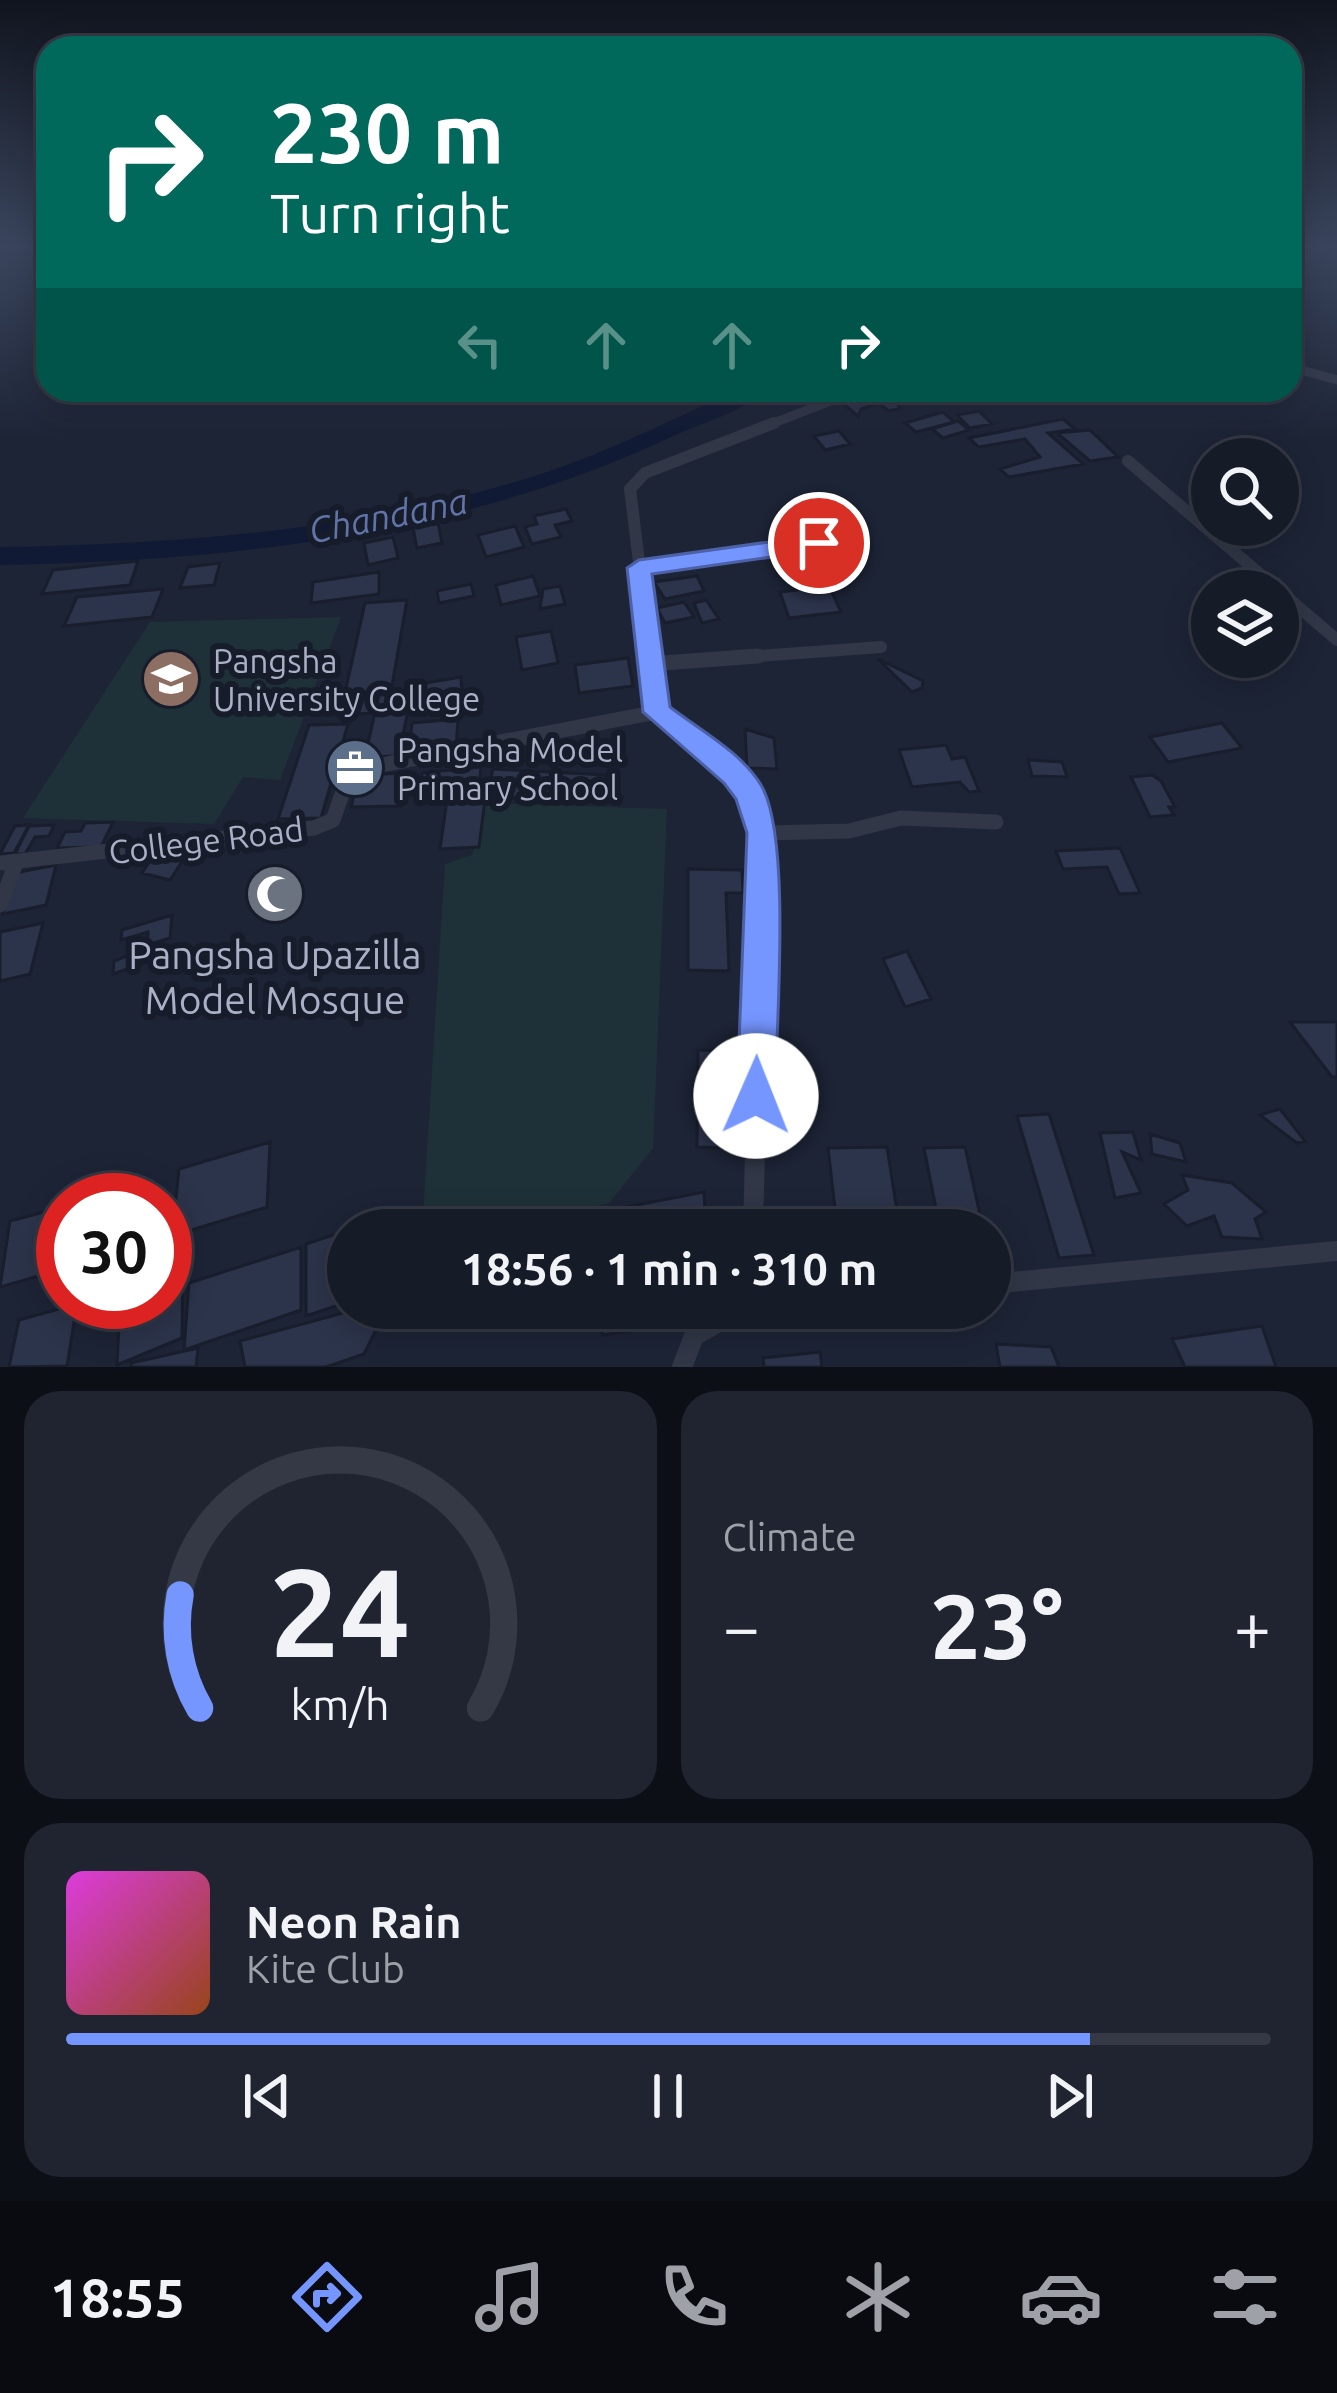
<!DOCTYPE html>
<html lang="en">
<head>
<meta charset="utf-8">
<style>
	body { margin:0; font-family:Ubuntu,sans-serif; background:#1f2430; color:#f1f3f6; height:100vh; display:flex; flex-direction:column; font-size:45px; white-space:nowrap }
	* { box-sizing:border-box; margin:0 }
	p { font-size:39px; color:#9ea1a8 }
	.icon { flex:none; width:66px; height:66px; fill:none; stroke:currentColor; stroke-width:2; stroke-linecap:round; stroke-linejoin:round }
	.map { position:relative; height:1367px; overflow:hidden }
	.details { display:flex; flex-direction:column; gap:24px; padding:24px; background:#0c0f16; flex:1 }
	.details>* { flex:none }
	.banner { position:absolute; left:36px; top:36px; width:1266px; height:366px; border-radius:36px; box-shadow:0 6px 30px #0003,0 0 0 3px #353945; background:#00695c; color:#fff; overflow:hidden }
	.tools { position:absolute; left:1191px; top:438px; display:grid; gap:24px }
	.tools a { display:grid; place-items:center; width:108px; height:108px; border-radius:50%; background:#161b28; box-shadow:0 6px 30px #0003,0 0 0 3px #353945; font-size:60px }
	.speed { position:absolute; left:36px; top:1173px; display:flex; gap:24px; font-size:60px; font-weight:700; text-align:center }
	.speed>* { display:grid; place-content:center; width:156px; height:156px; border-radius:50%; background:#161b28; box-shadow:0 6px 30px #0003,0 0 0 3px #353945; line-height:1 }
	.speed .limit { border:18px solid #d22; background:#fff; color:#111 }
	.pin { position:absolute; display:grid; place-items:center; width:102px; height:102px; color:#fff; margin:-51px; border:6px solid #fff; border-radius:50%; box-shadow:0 3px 12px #0007 }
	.me { position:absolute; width:132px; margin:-66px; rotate:1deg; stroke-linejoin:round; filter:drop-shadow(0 0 9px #0008) }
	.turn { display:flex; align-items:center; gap:42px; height:252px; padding:0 36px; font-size:54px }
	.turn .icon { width:156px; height:156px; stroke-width:2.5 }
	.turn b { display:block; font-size:84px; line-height:102px }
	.lanes { display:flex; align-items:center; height:114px; padding:0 36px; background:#0003; justify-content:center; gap:60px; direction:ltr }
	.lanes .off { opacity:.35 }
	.big { font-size:90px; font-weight:700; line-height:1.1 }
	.details .tile { flex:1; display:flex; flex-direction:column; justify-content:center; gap:18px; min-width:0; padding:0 42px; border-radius:36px; background:#1f2430 }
	.details .dial { align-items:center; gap:0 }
	.dial svg { height:312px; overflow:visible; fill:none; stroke:#353945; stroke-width:7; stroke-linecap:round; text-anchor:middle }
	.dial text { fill:#f1f3f6; stroke:none }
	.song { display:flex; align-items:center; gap:36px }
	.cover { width:144px; height:144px; border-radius:18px; background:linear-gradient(135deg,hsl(300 70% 55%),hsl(20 70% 35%)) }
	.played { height:12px; border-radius:6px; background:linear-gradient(90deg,#7595ff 85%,#353945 85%) }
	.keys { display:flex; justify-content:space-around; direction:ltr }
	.heat { display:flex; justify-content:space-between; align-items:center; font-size:66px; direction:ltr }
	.details .tiles { flex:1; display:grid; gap:24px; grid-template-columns:1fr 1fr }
	.tile:last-child { grid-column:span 2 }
	.trip { position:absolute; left:327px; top:1209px; width:684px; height:120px; border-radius:60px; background:#161b28; box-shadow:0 6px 30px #0003,0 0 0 3px #353945; font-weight:700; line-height:120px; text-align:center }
	.menu { display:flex; height:192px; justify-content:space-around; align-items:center; background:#090b10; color:#9ea1a8 }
	.menu .icon { width:84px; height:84px }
	.menu .on { color:#7595ff }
	.menu b { font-size:54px; color:#f1f3f6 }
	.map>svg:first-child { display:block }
	.green { fill:#1f3138 }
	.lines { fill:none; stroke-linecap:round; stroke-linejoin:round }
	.river { fill:#111a34; fill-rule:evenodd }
	.building { fill:#2c344b; stroke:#191e2d; stroke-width:3 }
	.street-far3 { stroke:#313747; stroke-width:9 }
	.street-far2 { stroke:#313747; stroke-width:12 }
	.street-far1 { stroke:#313747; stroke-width:15 }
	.street { stroke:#313747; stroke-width:20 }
	.route { fill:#7595ff; stroke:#4c61a6; stroke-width:3 }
	.labels { text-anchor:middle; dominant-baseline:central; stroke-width:12; stroke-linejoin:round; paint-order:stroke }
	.poi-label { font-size:33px; fill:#aab0c5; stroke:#171c2b; text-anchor:start }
	.street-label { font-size:33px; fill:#aab0c5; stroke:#171c2b }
	.water-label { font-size:36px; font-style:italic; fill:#6074a7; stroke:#171c2b }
	.near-poi-label { font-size:39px; fill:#aab0c5; stroke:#171c2b }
</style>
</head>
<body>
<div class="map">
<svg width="1337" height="1367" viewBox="0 0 1337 1367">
	<rect width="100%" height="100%" fill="#1d2436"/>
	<path class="green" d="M341,617L280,780L243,777L214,824L23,818L150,622Z
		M484,803L667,809L653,1148L609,1203L515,1230H422L445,864L472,855Z"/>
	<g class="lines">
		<path class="river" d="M738,390H767C743,412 699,424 669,438C458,536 230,561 0,565V547C183,544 369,530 544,473C611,451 674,418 738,390Z"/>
	</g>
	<path class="building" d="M882,390L901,408L889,411L865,393Z
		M864,395L876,404L861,409L858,416L841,402Z
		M979,411L992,424L970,428L957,415Z
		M943,412L954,422L916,432L905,423Z
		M1063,419L1075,429L1048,433L1083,464L1009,477L1000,469L1040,457L1025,439L979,447L969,438Z
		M958,421L969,430L943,438L932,429Z
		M1090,430L1118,457L1090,461L1057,433Z
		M839,431L850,444L825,450L814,436Z
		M566,509L572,521L555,525L561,537L532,544L525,527L537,524L534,516Z
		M438,523L442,543L417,548L413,528Z
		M515,526L524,547L486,557L478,535Z
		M393,537L398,558L368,565L364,543Z
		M138,561L130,585L42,594L53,570Z
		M220,563L214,585L180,588L188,567Z
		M379,572V594L311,603L313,582Z
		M533,576L540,596L501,605L496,585Z
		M697,576L704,591L665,599L654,582Z
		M471,584L474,596L439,603L437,591Z
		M560,586L565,604L540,609L543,589Z
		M829,586L841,612L789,618L780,592Z
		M163,589L152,617L64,626L77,597Z
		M407,600L391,691L376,692L373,713L340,715L365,603Z
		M706,600L719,619L702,623L694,603Z
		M684,602L694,617L665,623L657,608Z
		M551,631L558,663L522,670L516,637Z
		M628,658L633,686L579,693L575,665Z
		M878,659L923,681L922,688L912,692Z
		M461,677L462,695L421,702L420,684Z
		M411,694L399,756L365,757L379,695Z
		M458,719L456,749L409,753L412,723Z
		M1222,723L1242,748L1168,762L1150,737Z
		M348,724L321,818L278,819L309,725Z
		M745,729L774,738L777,769L747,768Z
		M946,745L952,759L965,757L979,791L969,792L960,782L912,787L899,750Z
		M1028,760L1062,762L1067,777L1032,776Z
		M481,767L479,787L420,797L422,773Z
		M493,769L606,775L603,802L486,796Z
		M408,773L401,806L351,807L359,775Z
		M1152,775L1161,781L1175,807H1169L1174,815L1150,817L1131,777Z
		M486,792L479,847L440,849L448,793Z
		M113,822L101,847L57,848L65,832L81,831L85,823Z
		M29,825L14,853L0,854L15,826Z
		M54,825L49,836L35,837L25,854H15L29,826Z
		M1120,848L1140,893L1119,894L1107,867L1063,869L1056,851Z
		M158,850L185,857L170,880L142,873Z
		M56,865L46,905L3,914L15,873Z
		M688,869L742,870L743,893H726L729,971L688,970Z
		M172,915L170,938L148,945V932L121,940L122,930Z
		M43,923L30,974L0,981V932Z
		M161,943V957L113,974L114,961Z
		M907,951L931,999L905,1007L883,959Z
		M1290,1022H1337V1077H1332Z
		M698,1050L749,1052L752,1149L697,1147Z
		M1280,1109L1305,1141L1297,1143L1260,1115Z
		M1049,1114L1094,1255L1059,1258L1017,1116Z
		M1133,1132L1141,1160L1122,1152L1141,1193L1115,1198L1100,1133Z
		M1150,1134L1180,1143L1186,1162L1152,1154Z
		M270,1142L267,1207L172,1236L179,1169Z
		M887,1147L900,1230H868L865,1216L836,1217L828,1148Z
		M965,1147L982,1224H939L924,1148Z
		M1182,1175L1232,1183L1266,1212L1255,1219L1262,1239L1222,1237L1214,1216L1187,1226L1164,1204L1188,1190Z
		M704,1192L706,1230H600V1212Z
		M63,1207V1269L0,1287L10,1221Z
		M348,1230V1302L306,1316V1244Z
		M183,1240L182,1338L117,1365L120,1302H165V1247Z
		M301,1247V1310L184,1350L189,1283Z
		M77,1304L67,1366L9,1367L19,1320Z
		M361,1308H387L364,1354L326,1367H245L240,1341Z
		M601,1308H711L712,1319L602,1335Z
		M637,1308H683V1316L637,1319Z
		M1262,1326L1276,1367H1185L1172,1339Z
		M996,1344L1051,1347L1059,1367H1000Z
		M198,1348L196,1367H131V1363Z
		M820,1352L822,1367H764L763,1358Z"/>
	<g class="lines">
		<path class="street-far3" d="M1290,367L1337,380
			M766,426L859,390"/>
		<path class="street-far2" d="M1128,461L1337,640
			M639,568L819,543
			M651,659L630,489L645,473L774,423
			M717,659L881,647"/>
		<path class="street-far1" d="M650,656L657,712L731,774L753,807L763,833L760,965
			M649,664L758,656
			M763,833L849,831L901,818L996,822
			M0,863L314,828L333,820L350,771L657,712
			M0,905L16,863"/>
		<path class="street" d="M753,1230L760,962
			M990,1284L1337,1251
			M682,1367L694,1336L743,1308"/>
	</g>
	<linearGradient id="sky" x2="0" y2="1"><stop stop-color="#10141e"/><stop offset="0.56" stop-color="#3a455d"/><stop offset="1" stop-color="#3a455d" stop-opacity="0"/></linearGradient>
	<rect width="1337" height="439" fill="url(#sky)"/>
	<path class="route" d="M819,535L828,537V549L652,574L670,707C700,730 741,752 761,785C792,837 776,1027 775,1096L770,1110L756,1116L742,1110L737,1096L747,833L736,799L724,783L643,712L627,568L639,560Z"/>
	<defs>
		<symbol id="university-disc" viewBox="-11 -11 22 22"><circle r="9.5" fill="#8d6e63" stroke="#171c2b"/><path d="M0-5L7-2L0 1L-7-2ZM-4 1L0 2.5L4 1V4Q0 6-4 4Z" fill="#fff"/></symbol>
		<symbol id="office-disc" viewBox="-11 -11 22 22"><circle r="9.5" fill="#5c6f8a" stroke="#171c2b"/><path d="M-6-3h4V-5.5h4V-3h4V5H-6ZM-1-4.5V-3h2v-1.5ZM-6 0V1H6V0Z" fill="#fff"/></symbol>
		<symbol id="mosque-disc" viewBox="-11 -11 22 22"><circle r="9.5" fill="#6b7280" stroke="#171c2b"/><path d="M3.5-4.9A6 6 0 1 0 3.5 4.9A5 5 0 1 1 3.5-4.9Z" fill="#fff"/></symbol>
	</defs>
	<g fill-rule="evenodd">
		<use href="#university-disc" x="138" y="646" width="66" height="66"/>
		<use href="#office-disc" x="322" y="735" width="66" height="66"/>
		<use href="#mosque-disc" x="242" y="861" width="66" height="66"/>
	</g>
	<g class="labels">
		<g class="poi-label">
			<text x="213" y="660">Pangsha<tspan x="213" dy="38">University College</tspan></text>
			<text x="397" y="749">Pangsha Model<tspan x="397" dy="38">Primary School</tspan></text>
		</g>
		<g class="street-label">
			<text transform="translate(206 840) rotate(-7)">College Road</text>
		</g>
		<g class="water-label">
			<text transform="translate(388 515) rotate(-11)">Chandana</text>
		</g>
		<g class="near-poi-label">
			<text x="275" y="954">Pangsha Upazilla<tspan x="275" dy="45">Model Mosque</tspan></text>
		</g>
	</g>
</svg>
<div class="tools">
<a><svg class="icon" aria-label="search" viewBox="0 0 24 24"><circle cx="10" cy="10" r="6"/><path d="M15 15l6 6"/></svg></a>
<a><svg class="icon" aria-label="layers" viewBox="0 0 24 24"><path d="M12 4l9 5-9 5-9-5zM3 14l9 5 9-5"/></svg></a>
</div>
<div class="speed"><div class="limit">30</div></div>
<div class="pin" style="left:819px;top:543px;background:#d93025"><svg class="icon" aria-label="arrive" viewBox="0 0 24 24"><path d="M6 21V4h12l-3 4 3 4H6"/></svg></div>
<svg class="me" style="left:756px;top:1096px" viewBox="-20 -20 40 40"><circle r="19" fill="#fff"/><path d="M0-13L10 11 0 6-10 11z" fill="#7595ff"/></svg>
<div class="trip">18:56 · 1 min · 310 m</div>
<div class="banner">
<div class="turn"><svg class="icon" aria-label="right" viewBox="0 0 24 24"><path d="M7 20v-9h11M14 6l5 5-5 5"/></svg><div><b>230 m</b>Turn right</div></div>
<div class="lanes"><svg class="icon off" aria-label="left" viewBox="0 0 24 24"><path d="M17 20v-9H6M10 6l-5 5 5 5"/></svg><svg class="icon off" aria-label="ahead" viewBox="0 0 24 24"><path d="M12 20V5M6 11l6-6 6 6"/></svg><svg class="icon off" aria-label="ahead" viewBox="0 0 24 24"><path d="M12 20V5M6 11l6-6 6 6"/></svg><svg class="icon" aria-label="right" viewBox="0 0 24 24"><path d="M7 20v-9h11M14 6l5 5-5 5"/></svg></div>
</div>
</div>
<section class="details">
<div class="tiles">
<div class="tile dial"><svg viewBox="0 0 100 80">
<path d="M14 69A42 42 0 1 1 86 69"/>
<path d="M14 69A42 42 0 0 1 9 40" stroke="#7595ff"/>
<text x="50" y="56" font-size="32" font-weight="700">24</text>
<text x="50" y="72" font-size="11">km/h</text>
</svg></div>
<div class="tile"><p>Climate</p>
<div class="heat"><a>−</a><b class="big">23°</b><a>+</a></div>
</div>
<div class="tile">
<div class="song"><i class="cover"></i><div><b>Neon Rain</b><p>Kite Club</p></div></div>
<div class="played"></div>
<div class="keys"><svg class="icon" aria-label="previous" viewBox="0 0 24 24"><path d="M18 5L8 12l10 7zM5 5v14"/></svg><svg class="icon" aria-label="pause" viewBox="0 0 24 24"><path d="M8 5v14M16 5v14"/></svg><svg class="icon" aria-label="next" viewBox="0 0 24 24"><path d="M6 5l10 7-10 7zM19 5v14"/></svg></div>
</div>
</div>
</section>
<nav class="menu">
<b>18:55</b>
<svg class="icon on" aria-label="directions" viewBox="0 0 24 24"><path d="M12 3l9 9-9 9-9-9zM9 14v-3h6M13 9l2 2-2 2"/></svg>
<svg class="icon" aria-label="music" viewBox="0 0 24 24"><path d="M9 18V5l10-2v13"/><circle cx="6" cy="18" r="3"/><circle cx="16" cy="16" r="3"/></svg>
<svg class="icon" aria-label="phone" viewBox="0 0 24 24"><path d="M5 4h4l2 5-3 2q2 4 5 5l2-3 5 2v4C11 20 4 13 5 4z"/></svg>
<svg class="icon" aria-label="climate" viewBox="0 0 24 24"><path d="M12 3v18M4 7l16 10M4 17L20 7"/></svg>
<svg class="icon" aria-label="car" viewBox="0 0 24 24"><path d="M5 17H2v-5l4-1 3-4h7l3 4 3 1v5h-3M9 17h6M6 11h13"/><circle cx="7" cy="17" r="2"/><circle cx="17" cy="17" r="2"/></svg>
<svg class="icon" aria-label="filters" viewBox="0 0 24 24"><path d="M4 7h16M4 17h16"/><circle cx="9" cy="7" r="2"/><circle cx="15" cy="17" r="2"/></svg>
</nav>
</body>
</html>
